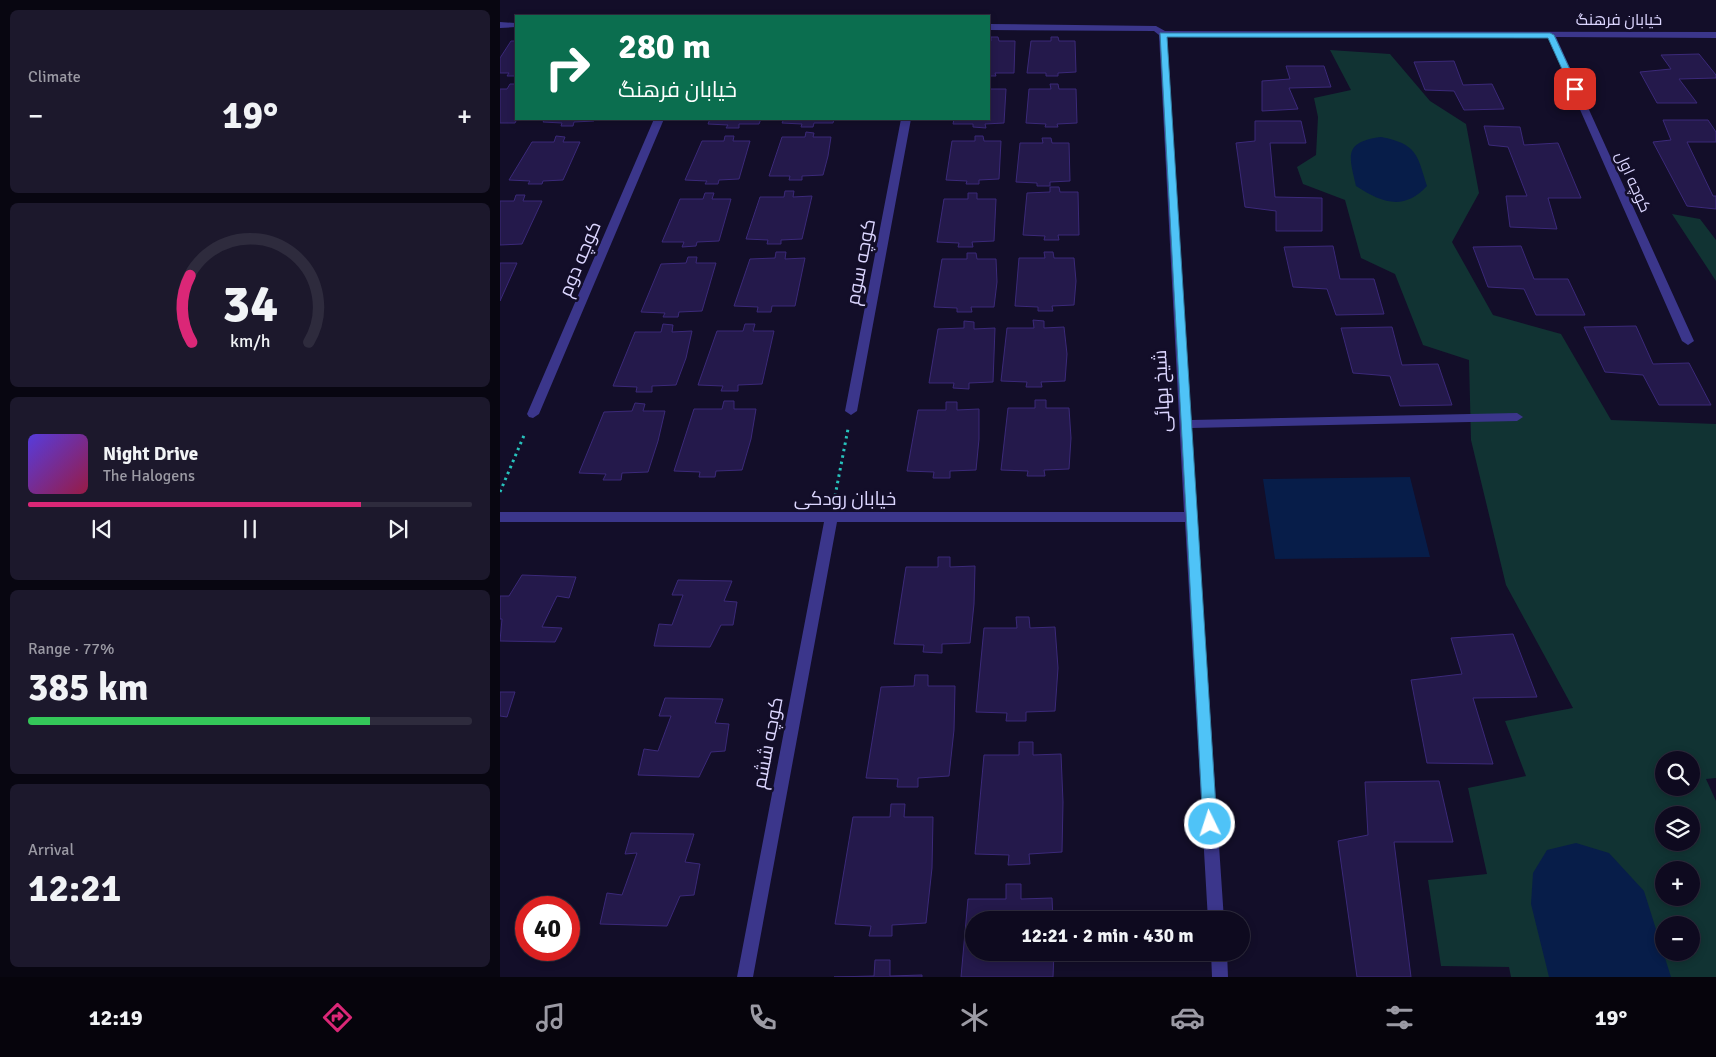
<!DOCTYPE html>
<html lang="en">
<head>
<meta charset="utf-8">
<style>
	body { margin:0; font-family:Signika,Cairo,sans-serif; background:#1c182c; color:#f1f3f6; height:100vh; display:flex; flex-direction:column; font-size:19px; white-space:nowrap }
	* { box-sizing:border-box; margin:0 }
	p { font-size:16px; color:#9b9aa4 }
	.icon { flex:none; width:28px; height:28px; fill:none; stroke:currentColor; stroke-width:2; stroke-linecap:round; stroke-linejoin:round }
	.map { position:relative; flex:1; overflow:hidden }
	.panel { display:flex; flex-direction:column; gap:10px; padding:10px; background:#080611; width:500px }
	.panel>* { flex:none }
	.hud { position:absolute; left:15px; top:15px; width:475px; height:105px; border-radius:0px; box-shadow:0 2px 8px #0003,0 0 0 1px #2e2b3d; background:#0b6e4f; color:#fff; overflow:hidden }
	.tools { position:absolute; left:1155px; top:751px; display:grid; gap:10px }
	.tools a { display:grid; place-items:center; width:45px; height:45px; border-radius:50%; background:#0e0a1f; box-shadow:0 2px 8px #0003,0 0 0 1px #2e2b3d; font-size:25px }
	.speed { position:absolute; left:15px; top:896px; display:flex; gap:10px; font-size:25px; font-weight:700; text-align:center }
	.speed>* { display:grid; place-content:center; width:65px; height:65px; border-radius:50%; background:#0e0a1f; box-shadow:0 2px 8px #0003,0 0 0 1px #2e2b3d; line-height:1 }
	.speed .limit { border:8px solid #d22; background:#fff; color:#111 }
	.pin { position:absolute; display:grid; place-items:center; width:42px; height:42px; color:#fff; margin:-21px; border-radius:10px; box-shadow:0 2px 8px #0006 }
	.me { position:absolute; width:55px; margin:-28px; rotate:356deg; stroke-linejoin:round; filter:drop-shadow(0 0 4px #0008) }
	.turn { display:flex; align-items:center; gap:18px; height:105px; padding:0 20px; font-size:22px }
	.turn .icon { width:65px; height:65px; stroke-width:2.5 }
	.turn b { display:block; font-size:35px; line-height:42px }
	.big { font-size:38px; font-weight:800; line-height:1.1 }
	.panel .tile { flex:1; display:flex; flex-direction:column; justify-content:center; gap:8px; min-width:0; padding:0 18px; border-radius:8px; background:#1c182c }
	.panel .dial { align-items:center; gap:0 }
	.dial svg { height:130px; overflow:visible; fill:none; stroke:#2e2b3d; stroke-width:7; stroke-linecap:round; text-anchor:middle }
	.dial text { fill:#f1f3f6; stroke:none }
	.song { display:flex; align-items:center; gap:15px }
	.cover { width:60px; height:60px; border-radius:8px; background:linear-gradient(135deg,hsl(250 70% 55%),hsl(340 70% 35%)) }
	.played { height:5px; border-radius:2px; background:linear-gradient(90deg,#db2777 75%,#2e2b3d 75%) }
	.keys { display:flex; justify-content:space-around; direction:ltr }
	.heat { display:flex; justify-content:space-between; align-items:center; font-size:28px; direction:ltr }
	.charge { height:8px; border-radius:4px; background:linear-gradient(90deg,#34c759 77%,#2e2b3d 0) }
	.trip { position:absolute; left:465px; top:911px; width:285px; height:50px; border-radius:25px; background:#0e0a1f; box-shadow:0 2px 8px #0003,0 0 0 1px #2e2b3d; font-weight:800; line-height:50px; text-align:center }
	.tab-bar { display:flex; height:80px; justify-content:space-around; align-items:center; background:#06040c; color:#9b9aa4 }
	.tab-bar .icon { width:35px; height:35px }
	.tab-bar .selected { color:#db2777 }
	.tab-bar b { font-size:22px; color:#f1f3f6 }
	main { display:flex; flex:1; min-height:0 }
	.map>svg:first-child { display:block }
	.green { fill:#133; fill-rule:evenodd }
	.water { fill:#071d49 }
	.building { fill:#24194b; stroke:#3b2979 }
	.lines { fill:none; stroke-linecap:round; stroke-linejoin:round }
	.path { stroke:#27c2bc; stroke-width:3; stroke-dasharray:2.5 4; stroke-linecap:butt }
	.minor { fill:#3b368b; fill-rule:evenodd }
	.route { fill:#4fc3f7; stroke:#337fa1 }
	.labels { text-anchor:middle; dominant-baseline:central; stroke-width:5; stroke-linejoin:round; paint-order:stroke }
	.far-street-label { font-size:16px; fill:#dcd6ff; stroke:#130e29 }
	.street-label { font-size:19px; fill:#dcd6ff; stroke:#130e29 }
</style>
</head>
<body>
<main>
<section class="panel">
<div class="tile"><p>Climate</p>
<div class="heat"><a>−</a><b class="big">19°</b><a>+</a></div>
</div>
<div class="tile dial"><svg viewBox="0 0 100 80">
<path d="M14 69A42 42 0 1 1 86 69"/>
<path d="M14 69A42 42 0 0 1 13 28" stroke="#db2777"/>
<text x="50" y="56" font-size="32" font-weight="700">34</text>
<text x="50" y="72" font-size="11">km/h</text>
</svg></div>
<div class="tile">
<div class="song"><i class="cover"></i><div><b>Night Drive</b><p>The Halogens</p></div></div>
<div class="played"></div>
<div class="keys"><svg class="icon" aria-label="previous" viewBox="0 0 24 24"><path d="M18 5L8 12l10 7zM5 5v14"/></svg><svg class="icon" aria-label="pause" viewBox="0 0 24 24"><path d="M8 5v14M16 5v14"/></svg><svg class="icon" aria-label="next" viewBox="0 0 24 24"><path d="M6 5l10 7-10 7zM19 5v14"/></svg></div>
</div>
<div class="tile"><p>Range · 77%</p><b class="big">385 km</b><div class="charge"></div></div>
<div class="tile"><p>Arrival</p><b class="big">12:21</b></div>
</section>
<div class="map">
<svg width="1216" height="977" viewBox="0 0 1216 977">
	<rect width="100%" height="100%" fill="#130e29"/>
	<path class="green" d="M830,50L890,54L930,101L966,124L979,193L952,242L993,315L1061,334L1111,420L1216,424V778L1206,779L1216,801V977H1011L1009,967L941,966L928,880L987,874L968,788L1026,776L1005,721L1073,708L1006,585L971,440L969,360L923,345L895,274L861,258L845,200L803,184L797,167L816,155L818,117L814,98L851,90ZM1164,760H1191V788H1164ZM1164,815H1191V842H1164ZM1164,870H1191V898H1164ZM1164,925H1191V952H1164Z
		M1172,214L1200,219L1216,240V281Z"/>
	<path class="water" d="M881,137C917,144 917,154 927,186C904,211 882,203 856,186C849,156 843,142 881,137Z
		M910,477L930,557L775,559L763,479Z
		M1076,843L1109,853L1144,891L1171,977H1049L1031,904L1033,873L1047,850Z"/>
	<path class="building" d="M491,37H498L499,41H515L514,73H495L496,76H489V41H491Z
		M551,37H558L559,41H575L576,72L558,73V76H546V73H527L531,41H551Z
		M11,41H16V76H7L9,73H0V58Z
		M1199,54L1216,75V78L1179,79L1197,103H1157L1140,72L1171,69L1161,55Z
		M954,61L963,85L992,84L1004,109L964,110L954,91L925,90L914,62Z
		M786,66H824L831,87L789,88L798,109L762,111V81L790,79Z
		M10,84H16L17,119L15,123H0V89H7Z
		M489,84V89H506L504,123L485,124L486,128L473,127V124H453L454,119H489Z
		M550,84H558L559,89H576L577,123L557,124L558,127H545L546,124L526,123L529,89H551Z
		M45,119H95L94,121L74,122L73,126H61L62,123L43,122Z
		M210,119H261L259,124H239V128H226L228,125L208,124Z
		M284,119H334L333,123H314L313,127H301L302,124L282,123Z
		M1163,120H1208L1216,132V142H1187L1213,196H1216V209L1187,206L1153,142L1171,140Z
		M755,121H801L806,143H770L775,197L822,198V231H776V211L745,207L736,143L755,141Z
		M984,126L1020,127L1024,145L1058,143L1081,198H1048L1057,229L1010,227L1006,196H1027L1008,147L989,145Z
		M306,132L314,133L313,137H331L328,156L323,175L302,176V180H289L290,176H269L282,137H305Z
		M56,136L65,137L63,142H80L63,180L43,181L42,184H28L30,181L9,180L32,142H54Z
		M225,136H234L233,141H250L239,179L219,180L218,184H205L207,181L185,180L202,141H224Z
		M475,136H483L484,141H501L499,179L479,180V184H466L467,181L446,180L452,141H475Z
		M542,138H551L552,143H569L570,181L550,182V186H537V183L516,182L520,143H543Z
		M550,187H559L560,192H578L579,235H558L559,240H544L545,236L523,235L527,193L550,192Z
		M285,191H294L293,197L312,196L302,239L281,240V244H267L268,240L246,239L260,197H284Z
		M205,193H214L212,199H231L219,241L197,242L196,246L182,247L184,242H162L180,199H203Z
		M468,193H477V199H496L494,241L472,242L473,247H458L459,243L437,242L444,199H468Z
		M16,195H25L23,201H42L22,244L0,245V201H14Z
		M833,246L840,279H874L884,314L836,315L827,289L793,287L784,247Z
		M1021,246L1034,279H1068L1085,315H1036L1024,289L988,287L973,247Z
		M276,252H286L285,259L305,258L295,306H272L271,312H257L258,307L234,306L250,259L275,258Z
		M544,252H553L554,258H574L576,281L574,305L552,306L553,311H538V307L515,306L519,258H545Z
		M467,253H476L477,259H496L497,282L494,307H471L472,312H457V308L434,307L442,259H467Z
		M188,257H197L196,263H216L202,311L179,312L178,317H163L165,313L141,312L161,264L186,263Z
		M0,263H17L0,301Z
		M533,320L544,321V328L564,327L567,354L565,381L541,382L542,387H526L527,382L501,381L507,328H534Z
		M464,321L474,322V329L495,328L493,382L469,383V389L453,388L454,383H429L438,329L464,328Z
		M163,324L173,325L172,332L192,331L186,358L176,385L152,386V392H136L137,387L113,386L135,332H161Z
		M245,324H255L253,331H274L262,384L238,385V391H221L223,386L198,385L217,331H243Z
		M1136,326L1153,364L1189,363L1211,405H1159L1143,375L1105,372L1084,327Z
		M892,327L902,365L938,364L952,405L900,406L890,376L853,373L841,328Z
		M535,400H546V408H569L571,438L569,469L544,470L545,476H527L528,471L501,470L508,408H535Z
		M224,401H234V409H256L251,439L242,470L216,471L215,477H199L200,472L174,471L194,409H222Z
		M446,402H457V410L479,409V439L476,470L450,471V478H433L434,472L407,471L418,410H446Z
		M135,403L145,404L143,411H165L158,441L148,472L122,473L121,480H103L106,474L79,473L104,412L132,411Z
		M438,557H450V567L475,566L474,604L470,643L442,644V653L423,652L424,645L394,644L406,567H438Z
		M22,575L76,577L69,598L57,596L42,627L62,628L55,642L0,641L2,619H0V596H9Z
		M178,580L232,581L224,601L237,602L233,625H221L210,647L154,646L159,624L172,625L183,595H172Z
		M516,617H529L530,628L555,627L558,668L555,711L526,712V721H506L507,713L476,712L484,628H517Z
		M1013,634L1037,697L973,698L993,764L927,763L911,680L962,674L951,638Z
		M415,675H428V686H455L454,730L449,776L418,778V787H397L398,779L366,778L381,687L414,686Z
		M0,692H15L7,717L0,716Z
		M165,698L223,699L215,723L229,724L225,751L211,752L199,777L138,775L144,749L158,751L171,716H159Z
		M519,742H533V755L561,754L563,802L562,852L529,854L530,864L508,865L509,855L475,854L484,755H519Z
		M939,781L953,842H894L911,977H857L838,841L868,835L865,782Z
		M391,804H405L404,817H433L432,868L426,923L392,925V936H369L371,926L335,924L353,817H390Z
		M131,833L194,834L185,862L200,864L194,895L180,896L167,926L100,924L107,893L122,895L137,853L125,854Z
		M506,884H521V899L552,898L553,920H474V952H554L553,977H461L468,899H506Z
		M375,960H390V976L422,975V977H334L374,976Z"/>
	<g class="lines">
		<path class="path" d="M0,492L25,433
			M335,496L348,429"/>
		<path class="minor" d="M0,22L16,23V27L0,28Z
			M489,24L656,26L665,31L1216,32V38L1056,37L1194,341L1188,345L1182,341L1048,37H667L691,420L1017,413L1023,417L1017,421L691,428L724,920H708L685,522H337L253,977H237L324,522H0V512H684L659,35L654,31L489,30Z
			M154,119H164L39,414L33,418L29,417L27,414Z
			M401,119H411L357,411L351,415L345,411Z
			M711,952H727L728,977H712Z"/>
	</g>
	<path class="route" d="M660,33H1050L1054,35L1079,89L1075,92L1071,89L1048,38L667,37L717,824L715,829L710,830L705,829L703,824Z"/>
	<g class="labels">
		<g class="far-street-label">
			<text x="1119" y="20">خیابان فرهنگ</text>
			<text transform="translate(1133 182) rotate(66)">کوچه اول</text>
		</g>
		<g class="street-label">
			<text transform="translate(80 259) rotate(-67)">کوچه دوم</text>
			<text transform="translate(361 262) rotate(-79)">کوچه سوم</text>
			<text transform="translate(662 391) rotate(-93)">شیخ بهائی</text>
			<text x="345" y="499">خیابان رودکی</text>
			<text transform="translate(268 743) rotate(-79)">کوچه ششم</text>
		</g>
	</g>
</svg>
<div class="tools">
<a><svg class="icon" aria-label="search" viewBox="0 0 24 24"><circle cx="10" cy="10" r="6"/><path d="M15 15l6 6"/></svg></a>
<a><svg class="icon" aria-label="layers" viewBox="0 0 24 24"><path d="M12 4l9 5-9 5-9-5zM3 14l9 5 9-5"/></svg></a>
<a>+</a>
<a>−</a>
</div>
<div class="speed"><div class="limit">40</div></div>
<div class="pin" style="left:1075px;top:89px;background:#d93025"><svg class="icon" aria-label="arrive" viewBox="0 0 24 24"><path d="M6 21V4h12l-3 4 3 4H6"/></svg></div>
<svg class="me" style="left:710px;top:824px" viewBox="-20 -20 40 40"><circle r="17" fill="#4fc3f7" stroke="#fff" stroke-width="3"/><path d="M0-11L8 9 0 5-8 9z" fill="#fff"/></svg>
<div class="trip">12:21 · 2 min · 430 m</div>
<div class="hud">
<div class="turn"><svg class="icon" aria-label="right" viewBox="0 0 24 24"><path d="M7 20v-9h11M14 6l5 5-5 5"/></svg><div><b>280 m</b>خیابان فرهنگ</div></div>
</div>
</div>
</main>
<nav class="tab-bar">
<b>12:19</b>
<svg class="icon selected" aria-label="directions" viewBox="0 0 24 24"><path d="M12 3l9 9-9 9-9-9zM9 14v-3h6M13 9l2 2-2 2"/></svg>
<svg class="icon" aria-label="music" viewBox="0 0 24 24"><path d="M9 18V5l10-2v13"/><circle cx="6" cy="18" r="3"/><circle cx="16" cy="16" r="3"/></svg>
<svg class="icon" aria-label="phone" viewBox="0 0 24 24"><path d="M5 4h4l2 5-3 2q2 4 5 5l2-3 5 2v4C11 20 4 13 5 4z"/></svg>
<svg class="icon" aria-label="climate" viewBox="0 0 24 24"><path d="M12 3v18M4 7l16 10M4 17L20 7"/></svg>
<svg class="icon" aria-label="car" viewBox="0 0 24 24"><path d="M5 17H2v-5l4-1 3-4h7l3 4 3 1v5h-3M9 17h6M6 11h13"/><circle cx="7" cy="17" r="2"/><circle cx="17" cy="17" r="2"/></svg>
<svg class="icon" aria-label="filters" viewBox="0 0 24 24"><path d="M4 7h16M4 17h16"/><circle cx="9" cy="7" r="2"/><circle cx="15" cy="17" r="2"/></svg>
<b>19°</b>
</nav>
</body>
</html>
